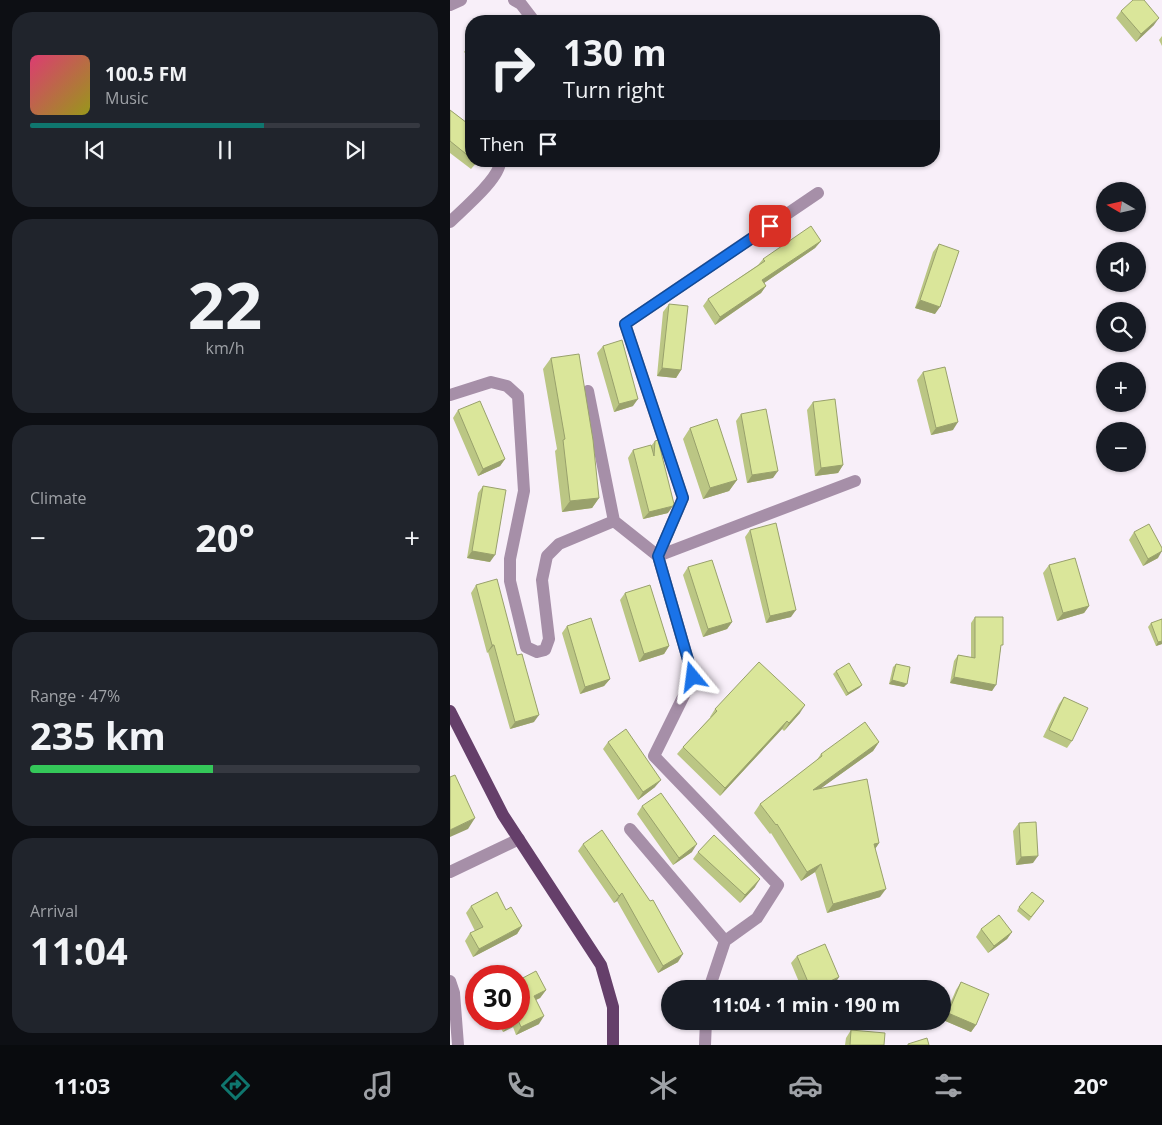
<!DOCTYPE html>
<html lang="en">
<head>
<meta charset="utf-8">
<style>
	body { margin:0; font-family:"Open Sans",sans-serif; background:#20242c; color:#f1f3f6; height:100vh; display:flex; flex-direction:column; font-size:19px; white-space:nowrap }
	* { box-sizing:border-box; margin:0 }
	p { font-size:16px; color:#9ea1a6 }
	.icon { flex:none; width:28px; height:28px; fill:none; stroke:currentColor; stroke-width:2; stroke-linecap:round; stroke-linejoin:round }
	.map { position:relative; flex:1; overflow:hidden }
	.side { display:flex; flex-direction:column; gap:12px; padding:12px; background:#0d0f14; width:450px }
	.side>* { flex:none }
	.top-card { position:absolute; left:15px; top:15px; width:475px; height:152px; border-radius:20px; box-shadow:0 1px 4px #0004; background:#171b24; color:#f1f3f6; overflow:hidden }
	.needle { width:32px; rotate:279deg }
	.buttons { position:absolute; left:646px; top:182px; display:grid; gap:10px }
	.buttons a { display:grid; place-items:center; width:50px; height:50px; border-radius:50%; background:#171b24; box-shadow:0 1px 4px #0004; font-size:25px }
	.speed { position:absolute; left:15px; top:965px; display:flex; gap:10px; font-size:25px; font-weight:700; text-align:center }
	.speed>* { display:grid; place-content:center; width:65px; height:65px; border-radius:50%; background:#171b24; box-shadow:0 1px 4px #0004; line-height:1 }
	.speed .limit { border:8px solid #d22; background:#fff; color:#111 }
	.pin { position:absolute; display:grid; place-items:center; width:42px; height:42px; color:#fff; margin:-21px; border-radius:10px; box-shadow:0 2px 8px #0006 }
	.me { position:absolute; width:55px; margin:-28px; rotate:344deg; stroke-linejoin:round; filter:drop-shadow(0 0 4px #0008) }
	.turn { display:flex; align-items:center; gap:18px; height:105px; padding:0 15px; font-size:22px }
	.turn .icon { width:65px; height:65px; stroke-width:2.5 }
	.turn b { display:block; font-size:35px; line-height:42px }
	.then { display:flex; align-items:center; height:48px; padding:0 15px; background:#0003; gap:10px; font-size:19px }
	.big { font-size:38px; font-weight:700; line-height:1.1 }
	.side .widget { flex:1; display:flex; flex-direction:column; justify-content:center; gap:8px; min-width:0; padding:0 18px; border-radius:20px; background:#20242c }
	.side .dial { align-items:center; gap:0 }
	.dial b { font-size:65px; line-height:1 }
	.song { display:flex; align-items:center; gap:15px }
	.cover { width:60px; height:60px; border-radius:8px; background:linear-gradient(135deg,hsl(340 70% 55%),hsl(60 70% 35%)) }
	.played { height:5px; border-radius:2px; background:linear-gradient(90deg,#0f766e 60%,#363941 60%) }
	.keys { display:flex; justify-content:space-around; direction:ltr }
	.heat { display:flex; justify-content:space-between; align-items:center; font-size:28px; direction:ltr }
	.charge { height:8px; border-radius:4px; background:linear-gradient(90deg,#34c759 47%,#363941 0) }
	.trip { position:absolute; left:211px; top:980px; width:290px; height:50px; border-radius:25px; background:#171b24; box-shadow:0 1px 4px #0004; font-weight:700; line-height:50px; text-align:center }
	.tabs { display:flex; height:80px; justify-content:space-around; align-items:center; background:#090b0e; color:#9ea1a6 }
	.tabs .icon { width:35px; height:35px }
	.tabs .current { color:#0f766e }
	.tabs b { font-size:22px; color:#f1f3f6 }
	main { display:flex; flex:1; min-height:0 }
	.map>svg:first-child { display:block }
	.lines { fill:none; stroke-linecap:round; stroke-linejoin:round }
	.minor { stroke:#a68fa8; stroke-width:12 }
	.primary { stroke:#653f6a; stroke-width:12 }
	.wall { fill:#bbc684 }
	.shaded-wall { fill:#99a16c }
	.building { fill:#dae69a; stroke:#99a16c }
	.route-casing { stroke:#114b97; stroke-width:12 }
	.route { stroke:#1a73e8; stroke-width:9 }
</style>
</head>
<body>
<main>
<section class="side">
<div class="widget">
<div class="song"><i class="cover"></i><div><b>100.5 FM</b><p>Music</p></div></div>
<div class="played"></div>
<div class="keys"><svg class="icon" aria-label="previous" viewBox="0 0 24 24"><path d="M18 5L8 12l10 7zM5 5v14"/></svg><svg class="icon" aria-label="pause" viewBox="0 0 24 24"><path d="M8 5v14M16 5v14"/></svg><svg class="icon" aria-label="next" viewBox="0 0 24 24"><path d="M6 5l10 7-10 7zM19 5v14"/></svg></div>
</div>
<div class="widget dial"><b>22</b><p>km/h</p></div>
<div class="widget"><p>Climate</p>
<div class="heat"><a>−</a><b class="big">20°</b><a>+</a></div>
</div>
<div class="widget"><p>Range · 47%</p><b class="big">235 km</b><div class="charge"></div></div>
<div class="widget"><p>Arrival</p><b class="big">11:04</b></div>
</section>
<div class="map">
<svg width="712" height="1045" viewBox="0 0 712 1045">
	<rect width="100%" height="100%" fill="#f8eff9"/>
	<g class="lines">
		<path class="minor" d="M64,0L71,4L84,21
			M0,5L11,0
			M0,222C12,210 51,178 50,161
			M138,391L164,521L208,556L405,481
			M0,395L41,382L57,386L68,396L74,491L60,559V581L76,647L87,652L95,650L99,639L92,580L97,556L109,544L164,521
			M180,829L275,941
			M0,872L69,839
			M0,981L4,993L8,1045
			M259,989L275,941L307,918L328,885L204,756L243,677L208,556L233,498L175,324L368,193
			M255,1045L256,1021"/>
		<path class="primary" d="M0,711L53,815L151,965L163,1007V1045"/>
	</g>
	<path class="wall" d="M671,11L704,25L686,42L666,18Z
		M712,36V46L709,40Z
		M21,42V58L14,52Z
		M0,110L21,126V161H28L21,169L0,153Z
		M371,241L365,248L314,283L316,286L311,293L265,325L253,306L258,299L308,265L313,259Z
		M489,244L485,314L465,308L483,252Z
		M219,304L231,370L226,378L207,376L213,312Z
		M153,346L183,406L164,412L147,353Z
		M101,358L149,498L142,508L112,512L105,451L107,449L93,369Z
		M473,372L503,430L481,435L467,380Z
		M363,402L393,465L388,473L365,476L357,410Z
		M8,410L55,459L50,466L28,476L3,418Z
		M291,414L323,478L297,483L286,421Z
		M240,428L287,480L279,491L253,499L233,439Z
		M205,441L218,513L193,519L178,458L183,450L201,446Z
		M33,486L40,562L17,558L28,493Z
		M300,530L341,617L316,623L295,537Z
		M684,532L708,558L693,566L679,540Z
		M599,565L639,606L634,613L607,621L593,573Z
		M238,567L282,622L277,629L253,637L233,575Z
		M26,585L84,722L60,729L38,652L37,653L21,593Z
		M175,593L219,646L214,654L189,662L170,600Z
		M525,617L551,648L542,691L500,683L504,661L508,655L521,658V623Z
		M701,623L712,644L706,646L698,627Z
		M117,626L160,679L154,686L130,694L112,633Z
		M446,664L454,687L439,684L443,667Z
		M386,671L412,685L409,688L396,696L383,674Z
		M614,697L622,741L617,748L593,737L609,704Z
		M265,709L350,713L334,731L332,729L270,796L227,754L233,747L261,717H260Z
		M158,742L205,787L188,800L153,749Z
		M429,742L423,751L371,788L429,843L425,849L430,897L377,913L365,872L351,881L321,833L320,834L304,813L310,804L366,761L371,754Z
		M192,806L242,852L223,865L187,814Z
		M569,823L583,863L566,865L563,831Z
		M133,844L228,962L208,973L167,901L164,903L128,851Z
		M248,852L305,887L290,903L243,859Z
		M594,901L579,921L567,911L569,907Z
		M21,906L56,910L72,926L67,934L23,957L15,941L20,933L25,931L16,913Z
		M531,929L562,932L557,939L538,953L526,937Z
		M347,956L384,985L375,989H352L341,963Z
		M69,980L96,990L90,998L86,1000L89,1024L66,1035L63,1027L53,1032L49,1025L46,1026L42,1019H69Z
		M511,982L526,1025L521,1032L493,1020L506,990Z
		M401,1030L434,1045H395L396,1038Z"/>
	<path class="shaded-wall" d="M709,18L704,25L686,42L691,34Z
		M371,241L365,248L307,288L312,280Z
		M316,286L311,293L265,325L270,317Z
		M470,300L490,307L485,314L465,308Z
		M212,368L231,370L226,378L207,376Z
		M188,399L183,406L164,412L169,404Z
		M508,422L503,430L481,435L486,428Z
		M55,459L50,466L28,476L33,469Z
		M393,465L388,473L365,476L371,468Z
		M328,471L323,478L297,483L302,475Z
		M287,480L279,491L253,499L260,488Z
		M149,498L142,508L112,512L120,501Z
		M223,506L218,513L193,519L199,512Z
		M22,551L45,555L40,562L17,558Z
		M712,551L708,558L693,566L698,559Z
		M639,606L634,613L607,621L613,613Z
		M346,610L341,617L316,623L320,616Z
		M282,622L277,629L253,637L258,629Z
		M712,641V644L706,646L708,642Z
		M42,645H44L38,652L37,653Z
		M219,646L214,654L189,662L194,654Z
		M504,677L546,685L542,691L500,683Z
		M160,679L154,686L130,694L135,687Z
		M442,680L457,684L454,687L439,684Z
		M412,685L409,688L396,696L398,693Z
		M355,705L350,713L334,731L339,723Z
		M89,715L84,722L60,729L65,722Z
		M337,721L332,729L270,796L275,788Z
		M429,742L423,751L356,799L363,790Z
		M211,780L205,787L188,800L193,792Z
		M25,818L18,829L0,837V830Z
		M429,843L423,852L424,844Z
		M247,844L242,852L223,865L229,858Z
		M588,856L583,863L566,865L571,857Z
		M371,864L365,872L351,881L357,872Z
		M310,879L305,887L290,903L295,895Z
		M436,889L430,897L377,913L383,904Z
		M172,893L167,901L164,903L169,896Z
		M72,926L67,934L23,957L29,949Z
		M562,932L557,939L538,953L544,946Z
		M233,954L228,962L208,973L213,966Z
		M389,977L384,985L375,989H363Z
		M96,990L90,998L79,1003L84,996Z
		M498,1013L526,1025L521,1032L493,1020Z
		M94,1016L89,1024L66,1035L71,1027Z
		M51,1019H53L49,1025L46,1026Z
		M68,1020L63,1027L53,1032L58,1025Z"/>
	<path class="building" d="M683,0H694L709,18L691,34L671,11Z
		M0,110L21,126V158L0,141Z
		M361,226L371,241L312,280L316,286L270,317L258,299L315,261L313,259Z
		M489,244L509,251L490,307L470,300Z
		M219,304L238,306L231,370L212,368Z
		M172,340L188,399L169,404L153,346Z
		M129,354L143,440L149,498L120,501L113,440L115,439L101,358Z
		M495,367L508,422L486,428L473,372Z
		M385,399L393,465L371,468L363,402Z
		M30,401L55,459L33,469L8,410Z
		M316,409L328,471L302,475L291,414Z
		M267,419L287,480L260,488L240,428Z
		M208,440L224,504L223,506L199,512L183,450L201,445L204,456L205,441Z
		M33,486L56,490L45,555L22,551Z
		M326,523L346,610L320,616L300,530Z
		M699,524L712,548V551L698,559L684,532Z
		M625,558L639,606L613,613L599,565Z
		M262,560L282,622L258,629L238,567Z
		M47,579L67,655L72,654L89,715L65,722L44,645H42L26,585Z
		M200,585L219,646L194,654L175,593Z
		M525,617H553V645H551L546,685L504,677L508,655L525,658Z
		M141,618L160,679L135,687L117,626Z
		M712,619V641L708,642L701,623Z
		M309,662L355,705L339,723L337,721L275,788L233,747L267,711L265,709Z
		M399,663L412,685L398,693L386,671Z
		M446,664L460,667L457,684L442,680Z
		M614,697L638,708L622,741L599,730Z
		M415,722L429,742L363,790L417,779L429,843L424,844L436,889L383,904L371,864L357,872L327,824L326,825L310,804L372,756L371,754Z
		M176,729L211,780L193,792L158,742Z
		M5,775L25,818L0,830V777Z
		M211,793L247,844L229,858L192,806Z
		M586,822L588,856L571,857L569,823Z
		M152,830L200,901L203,900L233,954L213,966L172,893L169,896L133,844Z
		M264,835L310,879L295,895L248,852Z
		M47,892L56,910L61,907L72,926L29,949L20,933L33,927L21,906Z
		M582,892L594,901L581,917L569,907Z
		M549,915L562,932L544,946L531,929Z
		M375,944L389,977L363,989H361L347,956Z
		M86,971L96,990L84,996L94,1016L71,1027L68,1020L58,1025L55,1019H69V980Z
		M511,982L539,994L526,1025L498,1013Z
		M401,1030L435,1033L434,1045H400Z
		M477,1038L479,1045H458V1044Z"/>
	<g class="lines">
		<defs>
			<path id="route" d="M243,677L208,556L233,498L175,324L320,226"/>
		</defs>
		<use href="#route" class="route-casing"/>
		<use href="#route" class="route"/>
	</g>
</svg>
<div class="buttons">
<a><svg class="needle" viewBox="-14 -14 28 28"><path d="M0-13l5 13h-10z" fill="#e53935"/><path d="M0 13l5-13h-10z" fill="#9ea1a6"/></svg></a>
<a><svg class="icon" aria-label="sound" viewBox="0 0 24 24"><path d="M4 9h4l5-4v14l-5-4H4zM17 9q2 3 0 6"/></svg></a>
<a><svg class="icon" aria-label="search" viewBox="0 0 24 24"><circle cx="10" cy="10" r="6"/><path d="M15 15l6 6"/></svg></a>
<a>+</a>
<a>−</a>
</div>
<div class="speed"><div class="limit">30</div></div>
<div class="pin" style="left:320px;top:226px;background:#d93025"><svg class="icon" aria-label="arrive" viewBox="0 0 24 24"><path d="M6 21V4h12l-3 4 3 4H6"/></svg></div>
<svg class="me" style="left:243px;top:677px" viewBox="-20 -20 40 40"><path d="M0-17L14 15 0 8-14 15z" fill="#1a73e8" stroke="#fff" stroke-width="4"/></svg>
<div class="trip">11:04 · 1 min · 190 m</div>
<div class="top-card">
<div class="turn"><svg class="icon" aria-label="right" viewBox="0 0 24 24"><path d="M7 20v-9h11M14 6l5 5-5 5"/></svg><div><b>130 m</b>Turn right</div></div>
<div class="then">Then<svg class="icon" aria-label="arrive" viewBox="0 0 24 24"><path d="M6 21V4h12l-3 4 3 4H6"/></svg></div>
</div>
</div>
</main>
<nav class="tabs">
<b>11:03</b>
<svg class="icon current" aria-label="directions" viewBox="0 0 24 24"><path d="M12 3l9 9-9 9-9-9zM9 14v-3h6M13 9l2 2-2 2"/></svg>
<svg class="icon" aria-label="music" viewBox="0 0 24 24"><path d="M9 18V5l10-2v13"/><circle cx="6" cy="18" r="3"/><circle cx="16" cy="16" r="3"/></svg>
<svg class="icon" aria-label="phone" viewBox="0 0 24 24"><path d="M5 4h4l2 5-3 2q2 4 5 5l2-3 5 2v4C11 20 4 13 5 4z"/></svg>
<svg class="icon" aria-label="climate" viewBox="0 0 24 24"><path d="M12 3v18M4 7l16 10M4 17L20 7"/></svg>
<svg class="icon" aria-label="car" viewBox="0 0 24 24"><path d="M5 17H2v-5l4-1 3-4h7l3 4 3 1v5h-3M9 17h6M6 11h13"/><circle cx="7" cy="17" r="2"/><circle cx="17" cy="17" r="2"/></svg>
<svg class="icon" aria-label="filters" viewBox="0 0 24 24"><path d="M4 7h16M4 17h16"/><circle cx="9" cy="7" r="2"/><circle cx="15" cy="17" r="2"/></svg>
<b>20°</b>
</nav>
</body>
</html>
